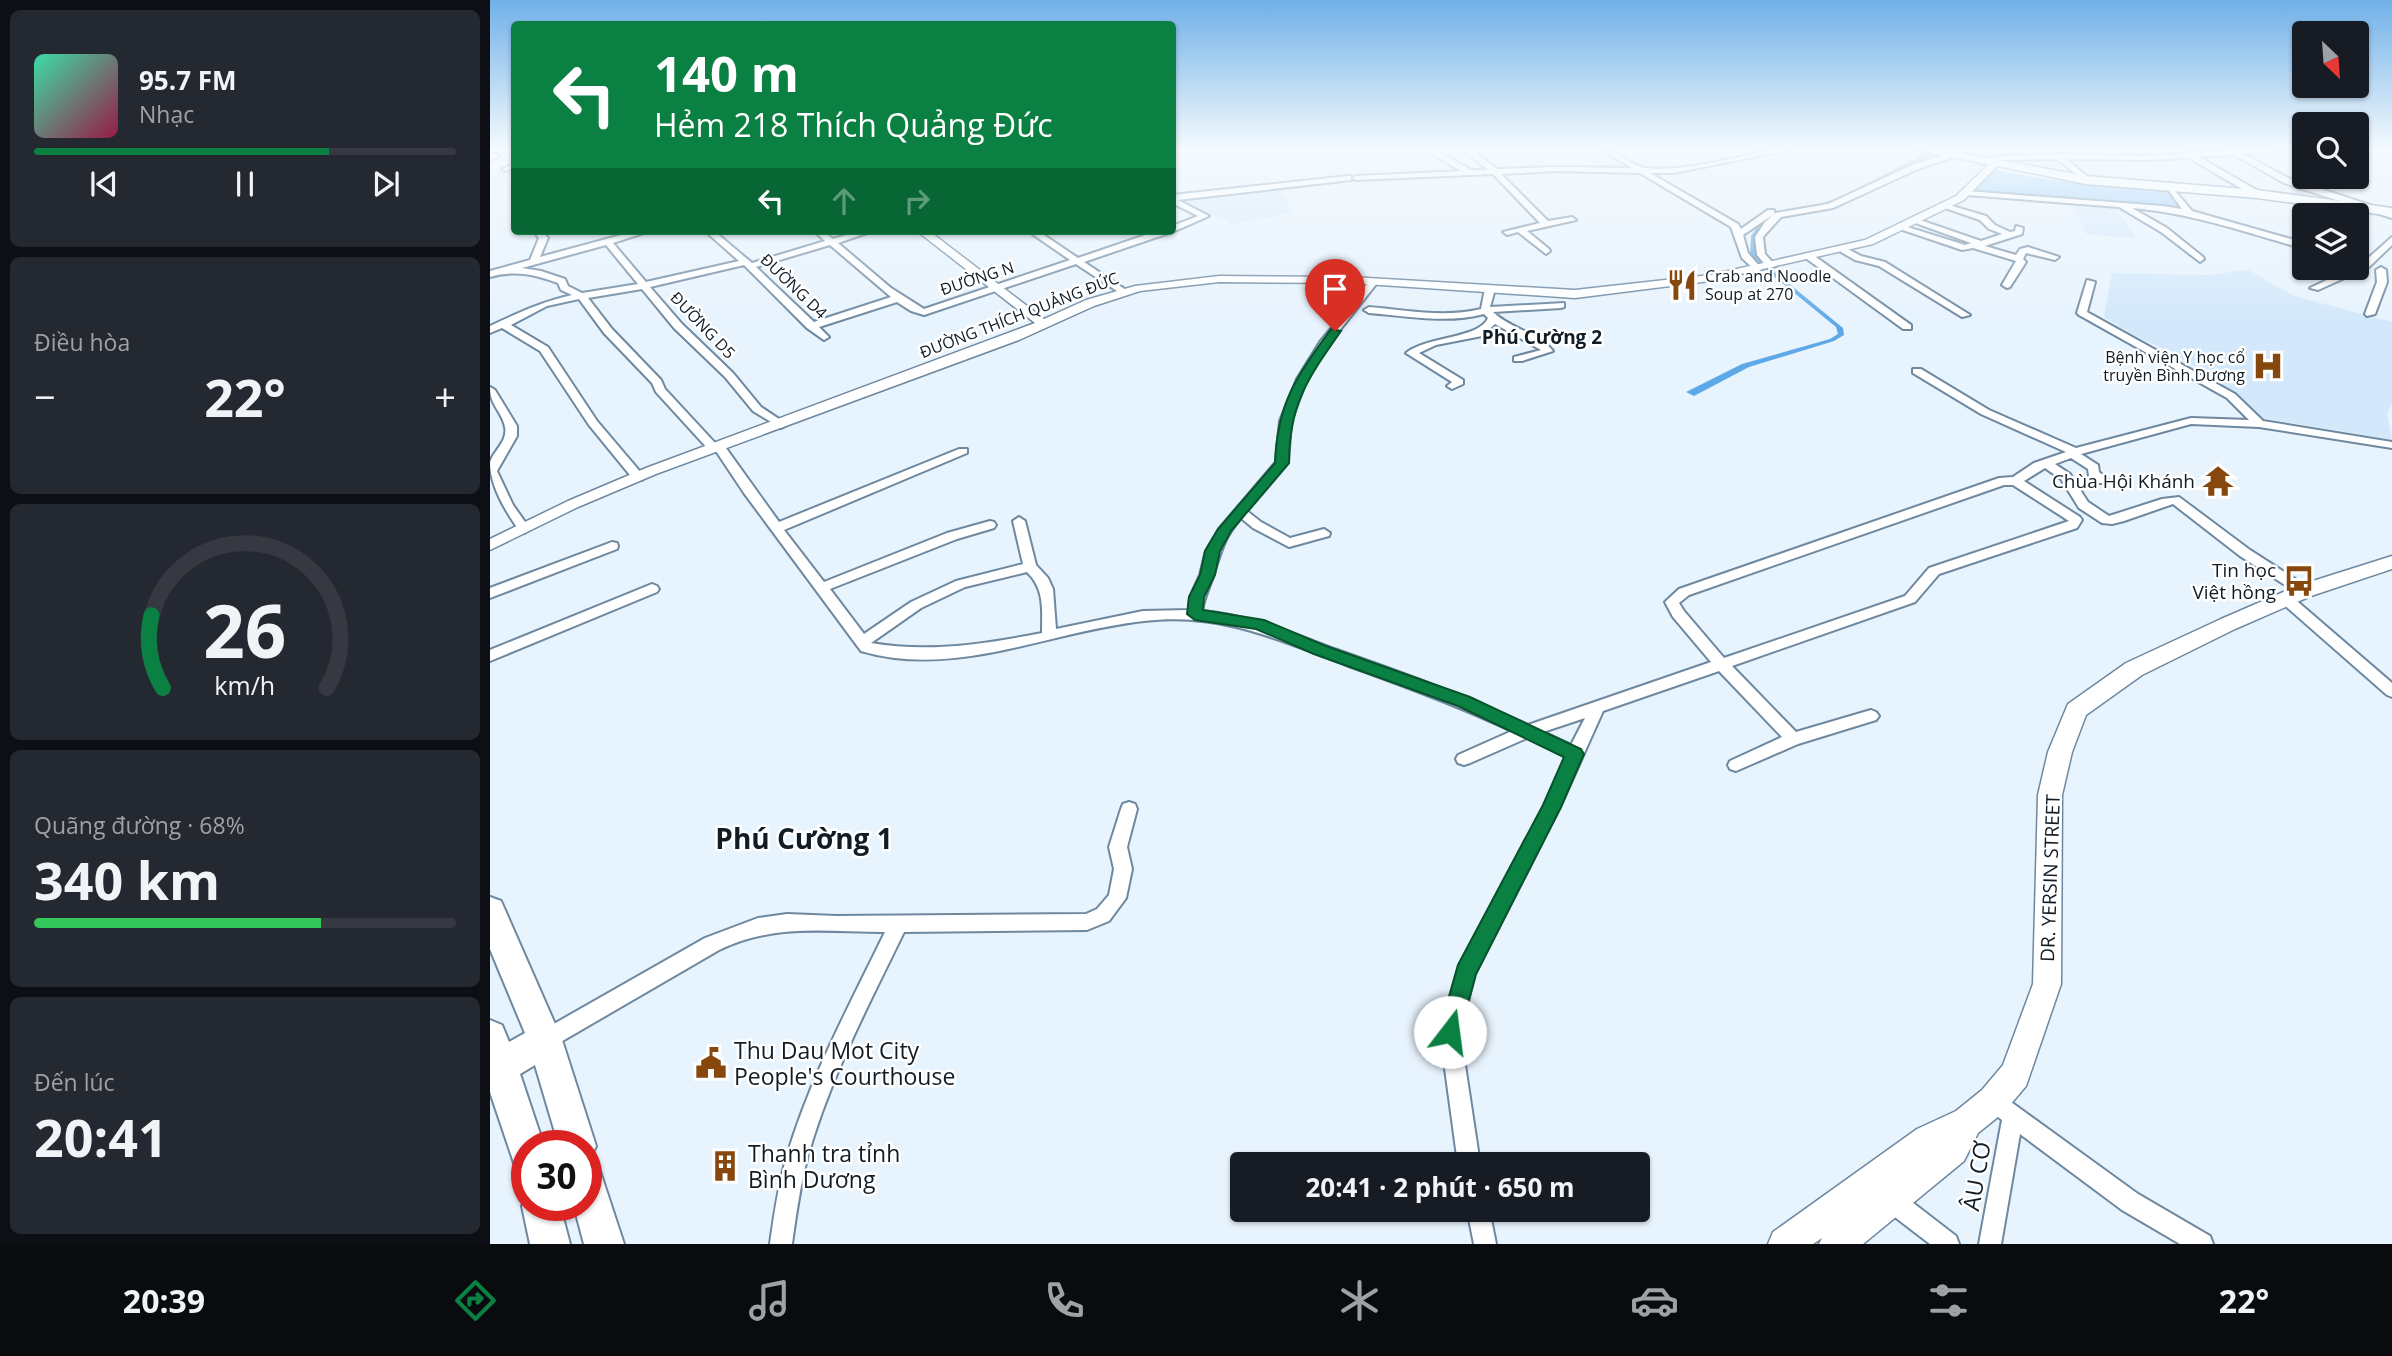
<!DOCTYPE html>
<html lang="vi">
<head>
<meta charset="utf-8">
<style>
	body { margin:0; font-family:"Open Sans",sans-serif; background:#242831; color:#f1f3f6; height:100vh; display:flex; flex-direction:column; font-size:26px; white-space:nowrap }
	* { box-sizing:border-box; margin:0 }
	p { font-size:23px; color:#9ea1a6 }
	.icon { flex:none; width:38px; height:38px; fill:none; stroke:currentColor; stroke-width:2; stroke-linecap:round; stroke-linejoin:round }
	.map { position:relative; flex:1; overflow:hidden }
	.details { display:flex; flex-direction:column; gap:10px; padding:10px; background:#0d0f14; width:490px }
	.details>* { flex:none }
	.banner { position:absolute; left:21px; top:21px; width:665px; height:214px; border-radius:7px; box-shadow:0 2px 5px #0004; background:#0b8043; color:#fff; overflow:hidden }
	.needle { width:46px; rotate:155deg }
	.tools { position:absolute; left:1802px; top:21px; display:grid; gap:14px }
	.tools a { display:grid; place-items:center; width:77px; height:77px; border-radius:7px; background:#171b24; box-shadow:0 2px 5px #0004; font-size:35px }
	.speed { position:absolute; left:21px; top:1130px; display:flex; gap:14px; font-size:35px; font-weight:700; text-align:center }
	.speed>* { display:grid; place-content:center; width:91px; height:91px; border-radius:50%; background:#171b24; box-shadow:0 2px 5px #0004; line-height:1 }
	.speed .limit { border:10px solid #d22; background:#fff; color:#111 }
	.pin { position:absolute; display:grid; place-items:center; width:60px; height:60px; color:#fff; margin:-72px -30px; border-radius:50% 50% 50% 0; rotate:-45deg; box-shadow:0 0 7px #0007 }
	.pin .icon { rotate:45deg }
	.me { position:absolute; width:77px; margin:-38px; rotate:15deg; stroke-linejoin:round; filter:drop-shadow(0 0 5px #0008) }
	.turn { display:flex; align-items:center; gap:24px; height:147px; padding:0 28px; font-size:32px }
	.turn .icon { width:91px; height:91px; stroke-width:2.5 }
	.turn b { display:block; font-size:49px; line-height:60px }
	.lanes { display:flex; align-items:center; height:66px; padding:0 28px; background:#0003; justify-content:center; gap:35px; direction:ltr }
	.lanes .off { opacity:.35 }
	.big { font-size:52px; font-weight:700; line-height:1.1 }
	.details .widget { flex:1; display:flex; flex-direction:column; justify-content:center; gap:10px; min-width:0; padding:0 24px; border-radius:10px; background:#242831 }
	.details .dial { align-items:center; gap:0 }
	.dial svg { height:182px; overflow:visible; fill:none; stroke:#363941; stroke-width:7; stroke-linecap:round; text-anchor:middle }
	.dial text { fill:#f1f3f6; stroke:none }
	.song { display:flex; align-items:center; gap:21px }
	.cover { width:84px; height:84px; border-radius:10px; background:linear-gradient(135deg,hsl(160 70% 55%),hsl(340 70% 35%)) }
	.played { height:7px; border-radius:4px; background:linear-gradient(90deg,#0b8043 70%,#363941 70%) }
	.keys { display:flex; justify-content:space-around; direction:ltr }
	.heat { display:flex; justify-content:space-between; align-items:center; font-size:38px; direction:ltr }
	.charge { height:10px; border-radius:5px; background:linear-gradient(90deg,#34c759 68%,#363941 0) }
	.trip { position:absolute; left:740px; top:1152px; width:420px; height:70px; border-radius:7px; background:#171b24; box-shadow:0 2px 5px #0004; font-weight:700; line-height:70px; text-align:center }
	.dock { display:flex; height:112px; justify-content:space-around; align-items:center; background:#090b0e; color:#9ea1a6 }
	.dock .icon { width:49px; height:49px }
	.dock .current { color:#0b8043 }
	.dock b { font-size:32px; color:#f1f3f6 }
	main { display:flex; flex:1; min-height:0 }
	.map>svg:first-child { display:block }
	.built { fill:#d3e8fb }
	.green { fill:#92c8f7 }
	.water { fill:#5da9e7 }
	.lines { fill:none; stroke-linecap:round; stroke-linejoin:round }
	.minor-casing { stroke:#6e88a0; stroke-width:4 }
	.tertiary-casing { stroke:#6e88a0; stroke-width:3 }
	.secondary-casing { stroke:#6e88a0; stroke-width:3 }
	.trunk-casing { stroke:#6e88a0; stroke-width:4 }
	.minor { fill:#fff; fill-rule:evenodd }
	.tertiary { fill:#fff; fill-rule:evenodd }
	.secondary { fill:#fff; fill-rule:evenodd }
	.trunk { fill:#fff; fill-rule:evenodd }
	.route { fill:#0b8043; stroke:#07532c; stroke-width:2 }
	.labels { text-anchor:middle; dominant-baseline:central; stroke-width:5; stroke-linejoin:round; paint-order:stroke }
	.far-poi-label { font-size:16px; fill:#111c25; stroke:#fff; text-anchor:start }
	.far-street-label { font-size:16px; fill:#111c25; stroke:#fff }
	.far-quarter-label { font-size:19px; font-weight:bold; fill:#111c25; stroke:#fff }
	.poi-label { font-size:19px; fill:#111c25; stroke:#fff; text-anchor:end }
	.street-label { font-size:19px; fill:#111c25; stroke:#fff }
	.near-poi-label { font-size:23px; fill:#111c25; stroke:#fff; text-anchor:start }
	.near-street-label { font-size:23px; fill:#111c25; stroke:#fff }
	.near-quarter-label { font-size:28px; font-weight:bold; fill:#111c25; stroke:#fff }
</style>
</head>
<body>
<main>
<section class="details">
<div class="widget">
<div class="song"><i class="cover"></i><div><b>95.7 FM</b><p>Nhạc</p></div></div>
<div class="played"></div>
<div class="keys"><svg class="icon" aria-label="previous" viewBox="0 0 24 24"><path d="M18 5L8 12l10 7zM5 5v14"/></svg><svg class="icon" aria-label="pause" viewBox="0 0 24 24"><path d="M8 5v14M16 5v14"/></svg><svg class="icon" aria-label="next" viewBox="0 0 24 24"><path d="M6 5l10 7-10 7zM19 5v14"/></svg></div>
</div>
<div class="widget"><p>Điều hòa</p>
<div class="heat"><a>−</a><b class="big">22°</b><a>+</a></div>
</div>
<div class="widget dial"><svg viewBox="0 0 100 80">
<path d="M14 69A42 42 0 1 1 86 69"/>
<path d="M14 69A42 42 0 0 1 9 37" stroke="#0b8043"/>
<text x="50" y="56" font-size="32" font-weight="700">26</text>
<text x="50" y="72" font-size="11">km/h</text>
</svg></div>
<div class="widget"><p>Quãng đường · 68%</p><b class="big">340 km</b><div class="charge"></div></div>
<div class="widget"><p>Đến lúc</p><b class="big">20:41</b></div>
</section>
<div class="map">
<svg width="1902" height="1244" viewBox="0 0 1902 1244">
	<rect width="100%" height="100%" fill="#e7f3fd"/>
	<path class="built" d="M789,188L802,213L742,224L695,201Z
		M1583,206L1625,208L1648,239L1596,234Z
		M1758,270L1804,296L1902,322V404L1897,413L1902,440L1761,416L1729,382L1677,350L1649,338L1614,317L1622,273L1717,275Z"/>
	<path class="green" d="M1504,170L1563,180L1683,192L1697,211L1656,203L1482,191Z"/>
	<path class="water" d="M1444,149H1456L1447,157L1336,206L1294,212L1267,241L1270,260L1353,328L1354,335L1344,341L1259,367L1204,396L1196,392L1252,364L1340,339L1348,334L1346,327L1260,257L1261,236L1269,224L1282,213L1332,203L1351,197Z"/>
	<g class="lines">
		<defs>
			<path id="minor" d="M934,149H944L981,170H998L972,149H981L1007,169L1067,167L1142,168L1111,149C1129,149 1139,166 1156,168C1198,172 1244,157 1286,149H1303L1184,173H1160L1248,224L1251,229L1278,210H1284V214L1253,235L1258,253L1272,269L1267,272L1252,258L1241,227L1150,173L1067,171L1011,174L1058,221L1082,217L1086,220L1037,231L1059,249L1060,251L1056,254L1028,232L1017,235L1013,232L1050,223L1003,174L866,180L862,178L866,176L971,171Z
				M1458,149H1466L1464,157L1428,169L1343,208L1291,217L1273,237L1275,254L1286,266L1278,268L1267,255L1265,237L1275,222L1285,213L1338,204L1422,165L1457,154Z
				M1759,149H1803L1754,154L1800,179L1902,212V218L1794,183L1745,155L1709,157L1770,192V196H1764L1699,158L1656,160L1576,159L1599,178V182H1596L1567,159L1511,160L1492,164L1488,162L1511,156L1568,154L1656,156Z
				M3,154L10,156L0,160V155Z
				M24,164V168L16,171L12,169Z
				M858,176H861V180L688,200L719,216L685,231L594,262L636,290L638,292L633,295L586,264L434,315L421,311L407,302L329,327L339,337L334,340L317,328L254,265L160,287L192,324L243,373L271,407L295,423L297,425L291,428L263,411L235,377L184,328L152,289L98,298L122,329L171,380L175,389L225,443L233,444L289,522L469,449H477V453L294,530L334,582L457,533L500,521L504,522L506,525L504,528L467,539L340,589L374,634L421,602L466,581L533,564L523,521L529,517L535,521L546,565L558,578L563,589L566,629L653,611L699,610L700,597L710,575L716,551L729,529L786,462L790,421L807,379L830,342L881,279H887V283L838,345L817,379L801,421L798,463L757,511L771,522L800,538L834,529L840,533L839,536L799,547L763,528L751,518C734,538 732,549 724,573C720,587 714,597 712,611C760,615 803,634 847,650C912,673 976,696 1038,725L1221,662L1183,617L1175,602L1189,589L1509,478L1523,477L1544,463L1576,452L1491,414L1423,373V369H1431L1499,410L1586,448L1701,418L1759,420L1737,398L1589,315L1587,313L1597,280L1605,282L1597,312L1745,394L1773,421L1902,442V448L1769,427L1701,424L1591,454L1608,465L1609,472L1619,480L1617,483H1609L1599,476L1598,469L1581,458L1565,464L1580,474L1598,502L1619,516L1672,499L1689,497L1760,550L1819,588L1821,591L1819,594H1809L1750,556L1683,504L1634,521L1622,524L1612,523L1589,508L1571,479L1555,468L1534,481L1590,517L1592,520L1587,528L1449,574L1425,602L1242,666L1306,732L1381,710L1386,712L1389,716L1386,720L1308,744L1246,771L1240,769L1238,765L1240,761L1292,737L1229,671L1113,711L1070,807L985,974L970,1032L990,1164H968L950,1032L969,966L1054,806L1076,757L1037,738L980,763L974,765L968,763L966,759L968,755L1022,731C969,706 915,686 859,666C789,640 732,612 654,621C560,631 466,679 371,651L254,493L226,451L219,450L166,392L162,383L114,333L89,299L57,306L21,325L58,347L107,421L152,474L154,477L152,480H144L99,425L50,351L12,328L0,333V326C28,313 51,302 82,295L71,290L68,283C43,274 26,270 0,277V271L40,260L49,238L43,231H52L58,238L50,257L146,231H160L123,243L156,282L249,261L215,231H224L262,263L335,241L324,231H333L343,239L370,231H383L348,243L401,288L434,309L580,260L538,231H548L588,258L667,231H682V226L708,216L682,203V195ZM116,245L148,284L92,293L78,286L75,279L51,271L32,268ZM340,245L401,297L324,322L266,267ZM1514,485H1523L1579,521L1439,568L1415,596L1234,658L1194,611L1189,603L1199,595ZM537,572C555,589 552,610 552,633C495,644 439,653 381,643L431,608L475,587ZM1095,718L1081,745L1053,732Z
				M1681,186L1702,211L1815,243V249C1757,233 1702,213 1642,208L1677,228L1713,257L1714,259L1710,262L1671,232L1629,207L1477,195L1473,193L1477,191L1673,206L1692,209L1677,188Z
				M1452,203L1496,216L1505,225L1520,232L1525,231L1526,226L1533,228L1532,234L1495,246L1526,255L1530,249L1538,247L1569,257L1565,260L1536,253L1533,259L1536,262L1520,287L1517,288L1512,285L1526,261L1483,248L1472,250L1407,228L1414,226L1475,245L1481,243L1420,221L1427,219L1491,241L1512,234L1499,229L1490,220L1452,207Z
				M1902,237V245L1879,267L1828,290L1820,288L1862,268H1867Z
				M1354,247L1371,256L1395,262L1480,315L1472,317L1389,266L1365,260L1351,252V248Z
				M1317,255H1323L1421,325V329H1413L1317,259Z
				M1891,267L1896,270L1897,282L1885,314L1877,316L1875,314L1887,282L1886,270Z
				M1000,286L1005,289L1000,307L1074,303V307L1071,308L1003,312C1021,329 1047,332 1063,351L1032,361H1024V357L1051,350L1005,324L992,336L946,345L929,353L973,380V384L962,389L957,386L962,382L916,353C937,336 989,339 998,318L994,314C957,324 917,316 879,313L874,310L879,307C915,310 955,318 991,309L995,289Z
				M0,387L5,390L27,426V436L7,471L23,505L40,529L34,533L30,532C17,513 0,487 0,462C4,450 18,441 15,427C12,411 0,406 0,387Z
				M122,542L127,543L128,546L127,549L0,598V588Z
				M162,584L167,586L169,589L167,592L0,661V650Z
				M1796,594L1801,596L1902,683V697L1897,695L1791,602L1789,599Z
				M639,802L645,804L647,809L637,847L642,869L636,898L619,921L597,930L414,932C378,1006 339,1080 317,1159C310,1187 306,1215 302,1244H280C284,1215 288,1187 296,1159C319,1080 359,1006 395,932C335,932 285,923 229,950L62,1047L55,1050L48,1047L45,1040L48,1033L215,938L268,918L297,914L346,916L596,914L607,909L619,895L624,869L619,847L631,809L633,804Z
				M1503,1091L1510,1094L1648,1194L1720,1236L1723,1244H1690L1632,1210L1530,1134L1511,1244H1489L1512,1120L1496,1108L1493,1101L1496,1094Z
				M1401,1189L1409,1192L1466,1236L1469,1244H1440L1393,1208L1390,1200L1393,1192Z
				M977,1209H999L1006,1244H984Z"/>
			<path id="tertiary" d="M1501,162L1509,164L1474,200L1383,244L1220,281L1085,298L861,283L729,282L650,291L604,306L529,340L166,474L88,507L0,550V539L78,501L156,468L545,323L427,231H439L554,319L596,300L645,286L729,276L861,277L1085,290L1220,275L1375,240L1466,196Z"/>
			<path id="secondary" d="M1424,149H1449L1596,176L1767,190L1902,208V216L1767,198L1596,184Z
				M1902,556V569L1821,596L1745,629L1652,675L1596,715L1582,752L1572,795L1571,984L1536,1086L1514,1112L1488,1133L1474,1161L1373,1244H1329L1332,1238L1323,1244H1278L1283,1232L1427,1129L1466,1111L1492,1090L1513,1065L1543,984L1548,795L1558,752L1578,704L1636,663L1731,619L1807,586Z"/>
			<path id="trunk" d="M0,897L11,901L72,1040L106,1146L100,1159L96,1161V1146H69L45,1065L30,1074L54,1146H37V1169L24,1163L0,1092V1020L12,1025L19,1042L35,1033L0,949Z
				M96,1162L109,1168L134,1244H94L84,1206H96Z
				M37,1194V1206H70L80,1244H40L32,1206Z"/>
		</defs>
		<use href="#minor" class="minor-casing"/>
		<use href="#tertiary" class="tertiary-casing"/>
		<use href="#secondary" class="secondary-casing"/>
		<use href="#trunk" class="trunk-casing"/>
		<use href="#minor" class="minor"/>
		<use href="#tertiary" class="tertiary"/>
		<use href="#secondary" class="secondary"/>
		<use href="#trunk" class="trunk"/>
	</g>
	<linearGradient id="sky" x2="0" y2="1"><stop stop-color="#70b0e8"/><stop offset="0.46" stop-color="#f4fafe"/><stop offset="1" stop-color="#f4fafe" stop-opacity="0"/></linearGradient>
	<rect width="1902" height="323" fill="url(#sky)"/>
	<path class="route" d="M841,329L851,331C818,378 799,404 799,463L741,531L730,551L725,575L714,597L713,610L774,620L836,646L980,697L1091,749L1094,754L1071,807L986,974L968,1040L960,1043L952,1040L949,1032L968,965L1053,805L1074,757L968,706L824,654L766,629L705,620L697,614L699,597L710,575L715,551L728,529L785,463C787,403 807,376 841,329Z"/>
	<defs>
		<symbol id="restaurant-bare" viewBox="-9 -9 18 18"><path d="M-5-6h1v4h1v-4h1v4h1v-4h1v5L-1.5 .5V6h-2V.5L-5-1ZM5-6V6H3V1.5H1.5Q1.5-4 5-6Z" fill="#87480e" stroke="#fff" stroke-width="2.5" paint-order="stroke"/></symbol>
		<symbol id="hospital-bare" viewBox="-9 -9 18 18"><path d="M-5-5h3v3.5h4V-5h3V5h-3V1.5h-4V5h-3Z" fill="#87480e" stroke="#fff" stroke-width="2.5" paint-order="stroke"/></symbol>
		<symbol id="temple-bare" viewBox="-9 -9 18 18"><path d="M0-6L5-2H3V0L6.5 2.5H4V6H1.5V3h-3V6H-4V2.5H-6.5L-3 0V-2H-5Z" fill="#87480e" stroke="#fff" stroke-width="2.5" paint-order="stroke"/></symbol>
		<symbol id="bus-bare" viewBox="-9 -9 18 18"><path d="M-5-6H5V4H4V6H2V4H-2V6H-4V4H-5ZM-3.5-4V0h7V-4ZM-3.5 1.2v1.5H-2V1.2ZM2 1.2v1.5H3.5V1.2Z" fill="#87480e" stroke="#fff" stroke-width="2.5" paint-order="stroke"/></symbol>
		<symbol id="civic-bare" viewBox="-9 -9 18 18"><path d="M-.6-6.5H3V-4.5H.6V-3L4-1V1h2V6H-6V1h2V-1L-.6-3ZM-1.2 2.5V6h2.4V2.5Z" fill="#87480e" stroke="#fff" stroke-width="2.5" paint-order="stroke"/></symbol>
		<symbol id="building-bare" viewBox="-9 -9 18 18"><path d="M-4-6H4V6H1V3H-1V6H-4ZM-2.5-4.3h1.7v1.8h-1.7ZM.8-4.3h1.7v1.8H.8ZM-2.5-1h1.7V.8h-1.7ZM.8-1h1.7V.8H.8Z" fill="#87480e" stroke="#fff" stroke-width="2.5" paint-order="stroke"/></symbol>
	</defs>
	<g fill-rule="evenodd">
		<use href="#restaurant-bare" x="1170" y="263" width="44" height="44"/>
		<use href="#hospital-bare" x="1756" y="344" width="44" height="44"/>
		<use href="#temple-bare" x="1706" y="459" width="44" height="44"/>
		<use href="#bus-bare" x="1787" y="559" width="44" height="44"/>
		<use href="#civic-bare" x="199" y="1041" width="44" height="44"/>
		<use href="#building-bare" x="213" y="1144" width="44" height="44"/>
	</g>
	<g class="labels">
		<g class="far-poi-label">
			<text x="1215" y="276">Crab and Noodle<tspan x="1215" dy="18">Soup at 270</tspan></text>
			<text x="1755" y="357" text-anchor="end">Bệnh viện Y học cổ<tspan x="1755" dy="18">truyền Bình Dương</tspan></text>
		</g>
		<g class="far-street-label">
			<text transform="translate(487 278) rotate(-18)">ĐƯỜNG N</text>
			<text transform="translate(304 286) rotate(44)">ĐƯỜNG D4</text>
			<text transform="translate(529 315) rotate(-21)">ĐƯỜNG THÍCH QUẢNG ĐỨC</text>
			<text transform="translate(213 325) rotate(46)">ĐƯỜNG D5</text>
		</g>
		<g class="far-quarter-label">
			<text x="1052" y="337">Phú Cường 2</text>
		</g>
		<g class="poi-label">
			<text x="1705" y="481">Chùa Hội Khánh</text>
			<text x="1786" y="570">Tin học<tspan x="1786" dy="22">Việt hồng</tspan></text>
		</g>
		<g class="street-label">
			<text transform="translate(1560 878) rotate(-88)">DR. YERSIN STREET</text>
		</g>
		<g class="near-poi-label">
			<text x="244" y="1050">Thu Dau Mot City<tspan x="244" dy="26">People's Courthouse</tspan></text>
			<text x="258" y="1153">Thanh tra tỉnh<tspan x="258" dy="26">Bình Dương</tspan></text>
		</g>
		<g class="near-street-label">
			<text transform="translate(1486 1176) rotate(-80)">ÂU CƠ</text>
		</g>
		<g class="near-quarter-label">
			<text x="314" y="838">Phú Cường 1</text>
		</g>
	</g>
</svg>
<div class="tools">
<a><svg class="needle" viewBox="-14 -14 28 28"><path d="M0-13l5 13h-10z" fill="#e53935"/><path d="M0 13l5-13h-10z" fill="#9ea1a6"/></svg></a>
<a><svg class="icon" aria-label="search" viewBox="0 0 24 24"><circle cx="10" cy="10" r="6"/><path d="M15 15l6 6"/></svg></a>
<a><svg class="icon" aria-label="layers" viewBox="0 0 24 24"><path d="M12 4l9 5-9 5-9-5zM3 14l9 5 9-5"/></svg></a>
</div>
<div class="speed"><div class="limit">30</div></div>
<div class="pin" style="left:845px;top:331px;background:#d93025"><svg class="icon" aria-label="arrive" viewBox="0 0 24 24"><path d="M6 21V4h12l-3 4 3 4H6"/></svg></div>
<svg class="me" style="left:960px;top:1032px" viewBox="-20 -20 40 40"><circle r="19" fill="#fff"/><path d="M0-13L10 11 0 6-10 11z" fill="#0b8043"/></svg>
<div class="trip">20:41 · 2 phút · 650 m</div>
<div class="banner">
<div class="turn"><svg class="icon" aria-label="left" viewBox="0 0 24 24"><path d="M17 20v-9H6M10 6l-5 5 5 5"/></svg><div><b>140 m</b>Hẻm 218 Thích Quảng Đức</div></div>
<div class="lanes"><svg class="icon" aria-label="left" viewBox="0 0 24 24"><path d="M17 20v-9H6M10 6l-5 5 5 5"/></svg><svg class="icon off" aria-label="ahead" viewBox="0 0 24 24"><path d="M12 20V5M6 11l6-6 6 6"/></svg><svg class="icon off" aria-label="right" viewBox="0 0 24 24"><path d="M7 20v-9h11M14 6l5 5-5 5"/></svg></div>
</div>
</div>
</main>
<nav class="dock">
<b>20:39</b>
<svg class="icon current" aria-label="directions" viewBox="0 0 24 24"><path d="M12 3l9 9-9 9-9-9zM9 14v-3h6M13 9l2 2-2 2"/></svg>
<svg class="icon" aria-label="music" viewBox="0 0 24 24"><path d="M9 18V5l10-2v13"/><circle cx="6" cy="18" r="3"/><circle cx="16" cy="16" r="3"/></svg>
<svg class="icon" aria-label="phone" viewBox="0 0 24 24"><path d="M5 4h4l2 5-3 2q2 4 5 5l2-3 5 2v4C11 20 4 13 5 4z"/></svg>
<svg class="icon" aria-label="climate" viewBox="0 0 24 24"><path d="M12 3v18M4 7l16 10M4 17L20 7"/></svg>
<svg class="icon" aria-label="car" viewBox="0 0 24 24"><path d="M5 17H2v-5l4-1 3-4h7l3 4 3 1v5h-3M9 17h6M6 11h13"/><circle cx="7" cy="17" r="2"/><circle cx="17" cy="17" r="2"/></svg>
<svg class="icon" aria-label="filters" viewBox="0 0 24 24"><path d="M4 7h16M4 17h16"/><circle cx="9" cy="7" r="2"/><circle cx="15" cy="17" r="2"/></svg>
<b>22°</b>
</nav>
</body>
</html>
